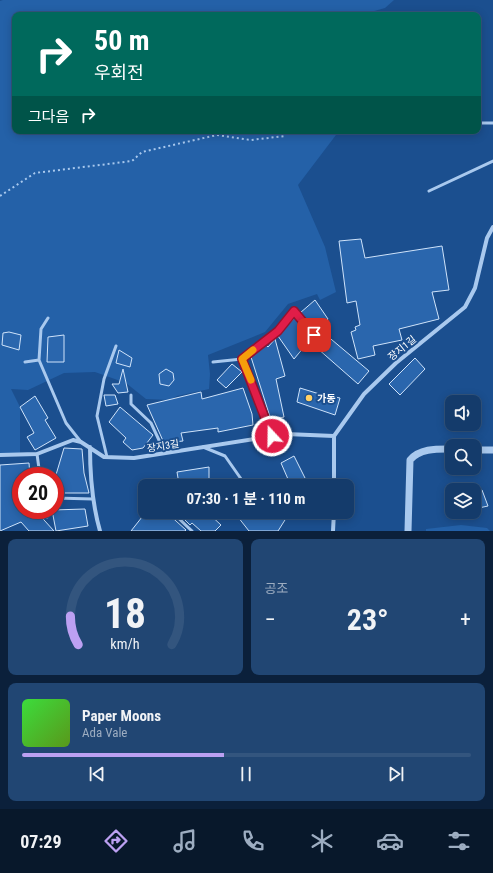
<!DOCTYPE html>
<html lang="ko">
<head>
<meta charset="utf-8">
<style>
	body { margin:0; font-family:"Roboto Condensed","Noto Sans KR",sans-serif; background:#214673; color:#f1f3f6; height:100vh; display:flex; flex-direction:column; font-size:15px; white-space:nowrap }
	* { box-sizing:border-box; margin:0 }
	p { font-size:13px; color:#9dadc1 }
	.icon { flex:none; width:22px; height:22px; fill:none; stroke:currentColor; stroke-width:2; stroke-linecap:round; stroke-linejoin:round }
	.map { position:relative; height:531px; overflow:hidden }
	.sheet { display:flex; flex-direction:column; gap:8px; padding:8px; background:#0b203b; flex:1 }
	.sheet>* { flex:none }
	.banner { position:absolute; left:12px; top:12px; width:469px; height:122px; border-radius:8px; box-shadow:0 2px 10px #0003,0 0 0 1px #33557e; background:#00695c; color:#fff; overflow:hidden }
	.buttons { position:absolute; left:445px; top:395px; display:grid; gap:8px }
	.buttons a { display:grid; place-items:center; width:36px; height:36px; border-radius:8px; background:#143b6b; box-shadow:0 2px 10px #0003,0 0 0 1px #33557e; font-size:20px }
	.speed { position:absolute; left:12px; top:467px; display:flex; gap:8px; font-size:20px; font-weight:700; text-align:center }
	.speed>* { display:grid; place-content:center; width:52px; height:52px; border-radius:50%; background:#143b6b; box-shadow:0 2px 10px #0003,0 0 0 1px #33557e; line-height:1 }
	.speed .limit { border:6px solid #d22; background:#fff; color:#111 }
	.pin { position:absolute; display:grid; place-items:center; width:34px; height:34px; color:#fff; margin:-17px; border-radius:8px; box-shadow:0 2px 6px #0006 }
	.me { position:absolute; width:44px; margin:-22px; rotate:339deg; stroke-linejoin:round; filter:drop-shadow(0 0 3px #0008) }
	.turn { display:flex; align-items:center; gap:14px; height:84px; padding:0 16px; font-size:18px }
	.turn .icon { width:52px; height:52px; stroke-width:2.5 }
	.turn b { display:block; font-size:28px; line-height:34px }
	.then { display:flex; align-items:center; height:38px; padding:0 16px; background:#0003; gap:8px; font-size:15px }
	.big { font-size:30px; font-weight:700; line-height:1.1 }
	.sheet .widget { flex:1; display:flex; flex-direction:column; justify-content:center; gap:6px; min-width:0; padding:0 14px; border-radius:8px; background:#214673 }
	.sheet .dial { align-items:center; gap:0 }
	.dial svg { height:104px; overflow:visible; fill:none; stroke:#33557e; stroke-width:7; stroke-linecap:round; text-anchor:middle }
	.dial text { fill:#f1f3f6; stroke:none }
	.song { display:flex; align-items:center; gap:12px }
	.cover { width:48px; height:48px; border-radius:6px; background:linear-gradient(135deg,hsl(120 70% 55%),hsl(90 70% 35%)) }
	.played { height:4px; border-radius:2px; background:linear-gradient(90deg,#bca0f2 45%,#33557e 45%) }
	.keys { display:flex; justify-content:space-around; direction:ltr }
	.heat { display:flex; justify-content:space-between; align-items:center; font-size:22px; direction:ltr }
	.sheet .tiles { flex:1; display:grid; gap:8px; grid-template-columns:1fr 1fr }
	.widget:last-child { grid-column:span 2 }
	.trip { position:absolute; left:138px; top:479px; width:216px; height:40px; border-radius:8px; background:#143b6b; box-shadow:0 2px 10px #0003,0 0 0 1px #33557e; font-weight:700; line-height:40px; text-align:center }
	.tabs { display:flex; height:64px; justify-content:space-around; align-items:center; background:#08182b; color:#9dadc1 }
	.tabs .icon { width:28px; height:28px }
	.tabs .selected { color:#bca0f2 }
	.tabs b { font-size:18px; color:#f1f3f6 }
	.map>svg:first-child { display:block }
	.green { fill:#2461a8 }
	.building { fill:#2a66ad; stroke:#cfe3fa }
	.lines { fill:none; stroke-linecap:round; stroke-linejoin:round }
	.path { stroke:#a9c9ee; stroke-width:2; stroke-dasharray:2 3; stroke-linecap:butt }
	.service { stroke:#a9c9ee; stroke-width:3 }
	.minor { stroke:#a9c9ee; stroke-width:4 }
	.tertiary { stroke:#a9c9ee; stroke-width:7 }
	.route-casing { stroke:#92132f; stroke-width:10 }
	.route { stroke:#e11d48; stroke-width:7 }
	.slow { stroke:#f59e0b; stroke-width:7 }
	.poi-dot { fill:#ffd166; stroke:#1b4f8f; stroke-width:1.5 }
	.labels { text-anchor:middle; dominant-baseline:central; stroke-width:4; stroke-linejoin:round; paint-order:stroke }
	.street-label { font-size:10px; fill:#fff; stroke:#1b4f8f }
	.poi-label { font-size:10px; font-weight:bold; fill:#fff; stroke:#1b4f8f; text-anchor:start }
</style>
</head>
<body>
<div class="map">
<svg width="493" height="531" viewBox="0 0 493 531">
	<rect width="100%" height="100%" fill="#1b4f8f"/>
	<path class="green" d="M3,0H394L385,8L360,15H15V131H339L298,185L325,247L336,292L320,300L317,294L288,304L265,332L208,355L210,374L209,389L177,396L170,400L146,399L126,383L95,372L64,373L28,390L11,389L20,407V455H0V1Z
		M461,525L487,528L490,531H426V529Z"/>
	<path class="building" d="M361,239L365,258L442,246L449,290L432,292L439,319L399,329L402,340L373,346L375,355L358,359L351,332L356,330L355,327L360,325L356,301L347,303L339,241Z
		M315,300L328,319L319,329L369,371L358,384L309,341L294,359L278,336L295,317L312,337H316V333L300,313Z
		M9,332L21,335L19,350L2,345L3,333Z
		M64,335V362H47L48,337Z
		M275,339L285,376L276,379L284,417L271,420L251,357L266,345L268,347Z
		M119,350L132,358L130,367L116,363Z
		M415,358L425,369L400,395L389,384Z
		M232,364L242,372L226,388L217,380Z
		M123,369L128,392L118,393L112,384H119Z
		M166,369L173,373L174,380L169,386L160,384L159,374Z
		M243,388L252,414L253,425L218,432V428L181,433L183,441L164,443L147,405L201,392L202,399Z
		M300,388L326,396V395L340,398L335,415L297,402Z
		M104,395H115L118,404L106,406Z
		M35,396L48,418L45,420L56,438L35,450L27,437L34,433L20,407Z
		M120,407L153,435L143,448L132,450L123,442L126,438L109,422Z
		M64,448L82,449L84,473L89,493H55V478Z
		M294,456L309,486H291L281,463Z
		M29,463L30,476H21V510H35L54,531H29L21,522L0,531V465Z
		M209,467V482L179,484L177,472Z
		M482,490L488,506L474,509V492Z
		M85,509L88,526L56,531L52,510Z
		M146,512H166L186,530L185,531H131Z
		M189,512H207L221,525L215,531H201L192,523L190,525L183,518Z
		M234,512H290L278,531H249Z"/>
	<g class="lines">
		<path class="path" d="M0,196L35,173L132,161L142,152L217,135L251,140L285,136"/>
		<path class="service" d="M478,123H493
			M429,191L493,161
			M48,318L41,329L39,360L66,423L81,442
			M25,362L39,360
			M213,362L242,359
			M131,395V404L151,423L165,453
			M272,436L242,359L278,331L294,311L314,335
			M203,447L225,456L246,486
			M37,454L40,476
			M107,457L97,416L104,379L116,346
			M55,498L93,499
			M46,510L47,517
			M172,512L192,531"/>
		<path class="minor" d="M90,447C90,477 92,503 100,531
			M0,455L37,454L73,440L81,442L104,457L134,458L286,434L334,436
			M334,486V436L364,394L396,363L465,307L475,288L487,238L493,227
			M333,531L334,512"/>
		<path class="tertiary" d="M474,450H493
			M408,531L410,460C420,448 438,449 452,449"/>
	</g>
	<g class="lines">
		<defs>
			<path id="route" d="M272,436L242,359L278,331L294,311L314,335"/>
		</defs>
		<use href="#route" class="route-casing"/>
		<use href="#route" class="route"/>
		<path class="slow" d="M251,380L242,359L253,350"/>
	</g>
	<circle class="poi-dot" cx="309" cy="398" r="4"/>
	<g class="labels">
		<g class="street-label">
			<text transform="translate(402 348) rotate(-39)">장지1길</text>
			<text transform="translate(163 446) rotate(-9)">장지3길</text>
		</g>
		<g class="poi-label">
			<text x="317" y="398">가동</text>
		</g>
	</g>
</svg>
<div class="buttons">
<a><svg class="icon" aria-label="sound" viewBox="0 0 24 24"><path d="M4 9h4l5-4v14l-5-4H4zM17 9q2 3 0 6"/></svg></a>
<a><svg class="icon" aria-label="search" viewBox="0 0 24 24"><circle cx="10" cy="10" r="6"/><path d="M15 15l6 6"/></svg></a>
<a><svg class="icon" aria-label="layers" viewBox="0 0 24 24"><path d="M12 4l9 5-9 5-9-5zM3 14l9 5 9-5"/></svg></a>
</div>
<div class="speed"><div class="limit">20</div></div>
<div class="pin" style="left:314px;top:335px;background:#d93025"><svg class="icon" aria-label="arrive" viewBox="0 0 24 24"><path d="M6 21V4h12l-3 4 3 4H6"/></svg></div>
<svg class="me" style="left:272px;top:436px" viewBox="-20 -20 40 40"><circle r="17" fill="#e11d48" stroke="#fff" stroke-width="3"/><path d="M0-11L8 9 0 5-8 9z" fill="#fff"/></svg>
<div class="trip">07:30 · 1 분 · 110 m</div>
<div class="banner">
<div class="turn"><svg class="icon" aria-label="right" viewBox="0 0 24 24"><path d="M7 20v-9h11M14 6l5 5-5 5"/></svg><div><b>50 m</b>우회전</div></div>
<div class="then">그다음<svg class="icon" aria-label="right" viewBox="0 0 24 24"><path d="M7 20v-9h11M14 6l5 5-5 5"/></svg></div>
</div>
</div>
<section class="sheet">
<div class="tiles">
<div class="widget dial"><svg viewBox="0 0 100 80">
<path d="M14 69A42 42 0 1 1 86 69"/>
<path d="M14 69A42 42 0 0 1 8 47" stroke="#bca0f2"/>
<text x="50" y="56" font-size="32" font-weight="700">18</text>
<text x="50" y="72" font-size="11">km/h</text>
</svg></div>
<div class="widget"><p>공조</p>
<div class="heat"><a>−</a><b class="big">23°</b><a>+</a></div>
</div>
<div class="widget">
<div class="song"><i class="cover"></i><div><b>Paper Moons</b><p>Ada Vale</p></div></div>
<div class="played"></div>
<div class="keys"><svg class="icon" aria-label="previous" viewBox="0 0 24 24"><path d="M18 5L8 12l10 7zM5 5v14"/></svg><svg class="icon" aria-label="pause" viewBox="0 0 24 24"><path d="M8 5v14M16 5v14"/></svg><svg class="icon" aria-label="next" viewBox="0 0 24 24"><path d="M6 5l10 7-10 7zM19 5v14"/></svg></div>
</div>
</div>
</section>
<nav class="tabs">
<b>07:29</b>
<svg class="icon selected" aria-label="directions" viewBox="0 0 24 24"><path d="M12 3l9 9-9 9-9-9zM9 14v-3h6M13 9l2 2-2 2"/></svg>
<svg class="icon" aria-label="music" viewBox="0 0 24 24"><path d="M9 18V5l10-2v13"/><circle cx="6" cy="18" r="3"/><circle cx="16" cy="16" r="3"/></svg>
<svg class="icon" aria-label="phone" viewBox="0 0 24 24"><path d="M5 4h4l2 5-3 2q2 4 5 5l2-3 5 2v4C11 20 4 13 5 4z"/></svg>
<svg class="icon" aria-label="climate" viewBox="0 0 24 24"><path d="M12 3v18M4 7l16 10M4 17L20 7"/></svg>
<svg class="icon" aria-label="car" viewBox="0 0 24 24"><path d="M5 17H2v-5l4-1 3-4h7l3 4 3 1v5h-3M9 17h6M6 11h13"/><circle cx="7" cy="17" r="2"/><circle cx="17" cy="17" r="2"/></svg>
<svg class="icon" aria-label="filters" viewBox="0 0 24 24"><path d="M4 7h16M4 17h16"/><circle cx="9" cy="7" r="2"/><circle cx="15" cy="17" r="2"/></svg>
</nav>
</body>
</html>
